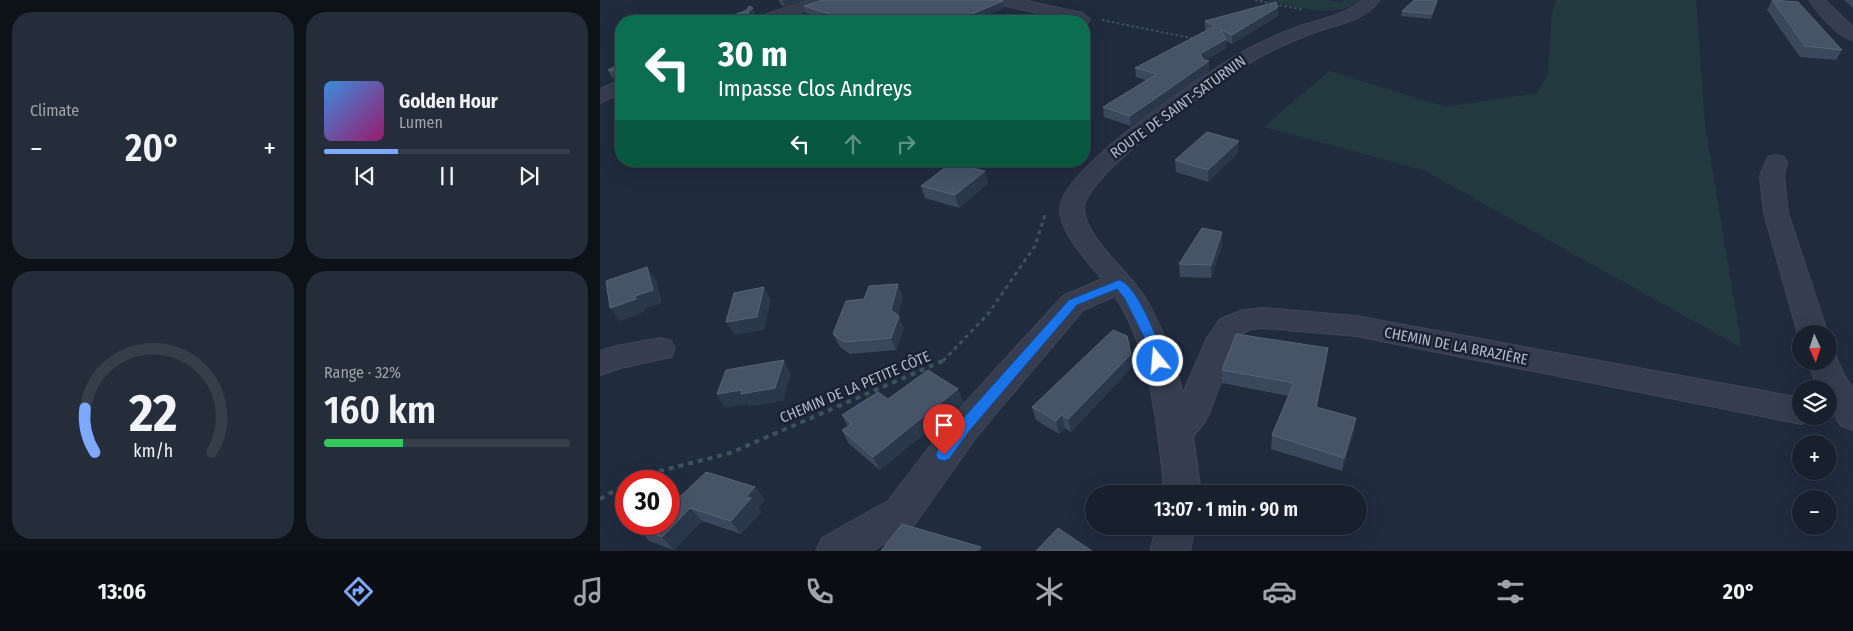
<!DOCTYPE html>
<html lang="en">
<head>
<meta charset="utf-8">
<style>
	body { margin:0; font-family:"Fira Sans Condensed",sans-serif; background:#252d3a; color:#f1f3f6; height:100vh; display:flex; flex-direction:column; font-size:19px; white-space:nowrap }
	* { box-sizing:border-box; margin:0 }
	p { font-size:16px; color:#9fa3aa }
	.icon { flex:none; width:28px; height:28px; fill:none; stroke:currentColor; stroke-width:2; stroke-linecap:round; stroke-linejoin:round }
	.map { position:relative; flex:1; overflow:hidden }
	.details { display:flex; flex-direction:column; gap:12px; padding:12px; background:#0d1219; width:600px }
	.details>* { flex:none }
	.top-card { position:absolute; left:15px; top:15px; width:475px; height:152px; border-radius:20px; box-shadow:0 5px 20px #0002,0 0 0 1px #363e4a; background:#0b6e4f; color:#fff; overflow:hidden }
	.needle { width:32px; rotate:177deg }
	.buttons { position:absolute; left:1192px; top:325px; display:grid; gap:10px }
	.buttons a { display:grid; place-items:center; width:45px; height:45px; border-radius:50%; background:#18202e; box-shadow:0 5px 20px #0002,0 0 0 1px #363e4a; font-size:25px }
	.speed { position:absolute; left:15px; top:470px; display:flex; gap:10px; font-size:25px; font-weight:700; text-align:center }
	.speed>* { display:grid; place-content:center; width:65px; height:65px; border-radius:50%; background:#18202e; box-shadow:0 5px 20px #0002,0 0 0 1px #363e4a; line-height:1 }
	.speed .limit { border:8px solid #d22; background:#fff; color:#111 }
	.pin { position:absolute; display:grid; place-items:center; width:42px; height:42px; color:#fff; margin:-51px -21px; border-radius:50% 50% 50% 0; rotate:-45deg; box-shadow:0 0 5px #0007 }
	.pin .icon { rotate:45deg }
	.me { position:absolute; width:55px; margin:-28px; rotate:343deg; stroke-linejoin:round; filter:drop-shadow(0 0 4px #0008) }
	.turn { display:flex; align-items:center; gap:18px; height:105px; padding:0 20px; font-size:22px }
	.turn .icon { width:65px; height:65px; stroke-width:2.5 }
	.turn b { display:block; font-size:35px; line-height:42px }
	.lanes { display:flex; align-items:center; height:48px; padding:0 20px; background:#0003; justify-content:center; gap:25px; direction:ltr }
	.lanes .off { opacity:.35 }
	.big { font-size:38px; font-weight:600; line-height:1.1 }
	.details .tile { flex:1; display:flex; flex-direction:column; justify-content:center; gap:8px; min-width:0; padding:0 18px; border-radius:20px; background:#252d3a }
	.details .dial { align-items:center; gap:0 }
	.dial svg { height:130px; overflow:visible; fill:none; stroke:#363e4a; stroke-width:7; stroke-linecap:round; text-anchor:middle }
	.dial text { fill:#f1f3f6; stroke:none }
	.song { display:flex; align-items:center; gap:15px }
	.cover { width:60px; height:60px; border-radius:8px; background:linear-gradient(135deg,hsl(210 70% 55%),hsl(320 70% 35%)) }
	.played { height:5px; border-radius:2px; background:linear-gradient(90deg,#7fa8ff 30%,#363e4a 30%) }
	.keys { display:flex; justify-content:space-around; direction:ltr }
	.heat { display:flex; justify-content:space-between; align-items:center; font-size:28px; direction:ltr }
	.charge { height:8px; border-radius:4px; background:linear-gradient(90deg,#34c759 32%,#363e4a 0) }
	.details .tiles { flex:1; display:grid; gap:12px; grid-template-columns:repeat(2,1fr) }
	.trip { position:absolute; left:485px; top:485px; width:282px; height:50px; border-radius:25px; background:#18202e; box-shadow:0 5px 20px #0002,0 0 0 1px #363e4a; font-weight:600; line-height:50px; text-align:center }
	.dock { display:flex; height:80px; justify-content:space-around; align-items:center; background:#0a0d12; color:#9fa3aa }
	.dock .icon { width:35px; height:35px }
	.dock .active { color:#7fa8ff }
	.dock b { font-size:22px; color:#f1f3f6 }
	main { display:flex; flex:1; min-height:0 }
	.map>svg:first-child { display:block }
	.green { fill:#223a3f }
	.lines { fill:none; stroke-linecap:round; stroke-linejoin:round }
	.minor-casing { stroke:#3e4657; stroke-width:2 }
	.path-far2 { stroke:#3b5357; stroke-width:2; stroke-dasharray:2.5 2.5; stroke-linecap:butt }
	.path-far1 { stroke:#3b5357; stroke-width:3; stroke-dasharray:4 4; stroke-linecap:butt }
	.path { stroke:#3b5357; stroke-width:4; stroke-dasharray:5 5; stroke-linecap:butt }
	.minor { fill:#353d4e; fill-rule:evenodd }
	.wall { fill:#3b475c }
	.shaded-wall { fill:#2b374b }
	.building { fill:#475468; stroke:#586377 }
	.route { fill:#1a73e8; stroke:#114b97 }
	.labels { text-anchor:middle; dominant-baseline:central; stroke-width:5; stroke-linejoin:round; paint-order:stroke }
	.street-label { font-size:15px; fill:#b0b8c9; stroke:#1a2232 }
</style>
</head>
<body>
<main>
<section class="details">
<div class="tiles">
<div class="tile"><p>Climate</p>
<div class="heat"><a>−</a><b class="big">20°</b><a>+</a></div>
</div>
<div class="tile">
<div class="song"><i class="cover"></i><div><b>Golden Hour</b><p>Lumen</p></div></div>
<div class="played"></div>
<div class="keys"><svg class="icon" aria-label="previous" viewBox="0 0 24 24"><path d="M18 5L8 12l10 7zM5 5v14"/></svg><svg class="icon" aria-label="pause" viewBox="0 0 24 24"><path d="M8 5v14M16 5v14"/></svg><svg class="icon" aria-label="next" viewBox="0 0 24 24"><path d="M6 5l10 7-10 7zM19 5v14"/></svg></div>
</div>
<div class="tile dial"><svg viewBox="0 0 100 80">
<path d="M14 69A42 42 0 1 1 86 69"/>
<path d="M14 69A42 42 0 0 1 8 42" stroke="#7fa8ff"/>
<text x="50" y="56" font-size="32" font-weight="700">22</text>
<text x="50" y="72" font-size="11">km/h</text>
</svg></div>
<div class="tile"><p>Range · 32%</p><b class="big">160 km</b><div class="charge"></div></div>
</div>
</section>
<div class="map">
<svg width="1253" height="551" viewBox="0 0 1253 551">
	<rect width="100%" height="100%" fill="#202b3e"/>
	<path class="green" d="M667,0H727L741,3L744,0H762C738,20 694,7 667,0Z
		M956,0H1096L1105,125L1142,348L823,170L664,127L729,71L846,107L937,93L948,74L952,13Z"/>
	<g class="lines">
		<defs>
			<path id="minor" d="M209,0H232L229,3L176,21H153L155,18Z
				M393,0H423L482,13L490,19L487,24L484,25V21H473L401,5L396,3Z
				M763,0H780C765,21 735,25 713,33C699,38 685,44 671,51C637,67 483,173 484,209C486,240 530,272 545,298C563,328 574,360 583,393L607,338L620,319L643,310L663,308L756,316L1201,398V416H1215L1213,420L1201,424L756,336L663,328C650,329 644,330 636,341L609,414L604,423L593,436L601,494H563C564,480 562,465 560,451C554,399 544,340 515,296L483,310L377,436L314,525L272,551H216L222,538L288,501L353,416L463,296L502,279C488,262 460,233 460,209C461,167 620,62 658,44C672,37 686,31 700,26C722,19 745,15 763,0Z
				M1209,0H1225L1253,27V40C1236,36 1219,14 1209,0Z
				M21,80V93L0,103V89Z
				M1176,155L1184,157L1187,162L1184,176L1188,213L1228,334H1201V340L1198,334L1164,213L1160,176L1168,157Z
				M60,338L71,341L75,349L71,357L21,368L0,375V351L17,346Z
				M1229,351L1234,353L1244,375L1253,389V430L1241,426L1229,405V389H1219L1207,361H1229Z
				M557,526H595L590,551H550Z"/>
		</defs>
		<use href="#minor" class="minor-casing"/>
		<path class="path-far2" d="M655,0L704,10
			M502,20L596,39"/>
		<path class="path-far1" d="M343,361L388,314L435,246L446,212"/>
		<path class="path" d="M31,481L37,477L130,453L345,360
			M0,499L26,484"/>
		<use href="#minor" class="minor"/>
	</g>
	<path class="wall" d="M179,0H203L185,6L181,5Z
		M814,0H838L831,19L801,16L802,11Z
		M1172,0L1242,50L1236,60L1200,57L1167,10Z
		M1244,0H1253V8Z
		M403,1L404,8L372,21H235L206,13L204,6Z
		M678,7V16L632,44L626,41V48L606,60L609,61V71L531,126L504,117L503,107L546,80L536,77L535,68L607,31L605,30V21Z
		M21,58V79L12,78L8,70L20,64L18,59Z
		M638,153L608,182L576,172L575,160Z
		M388,183L359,208L325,198L321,186Z
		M622,245L611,278L580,277L579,264Z
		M303,296L298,315L304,328L296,350L250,354L240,347L233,334Z
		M726,362L717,407L754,432L742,471L671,449L672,435L688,396L622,383V370Z
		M532,367L471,432L465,428L459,434L436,420L432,407Z
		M358,389L363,402L280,470L249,444L242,430L248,427L242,415L288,399Z
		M155,487L165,500L158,508L161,512L141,534L102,521L74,550L49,541L37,527L81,496Z"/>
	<path class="shaded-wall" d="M182,0H203L185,6Z
		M837,0H838L831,19L832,14Z
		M403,1L404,8L372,21H355Z
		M678,7V16L632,44V35Z
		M153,8L156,16L149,15L148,12Z
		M626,39V48L600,64V54Z
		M609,61V71L531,126L530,116Z
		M639,141L638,153L608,182V170Z
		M385,171L388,183L359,208L355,195Z
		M622,232V245L611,278V265Z
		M47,267L56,280L62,303L44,309L45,312L20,321L10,308L35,296Z
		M298,284L303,296L296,323L291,310Z
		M164,287L171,300L164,330L134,335L126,322Z
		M299,316L304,328L296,350L291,338Z
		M728,348L726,362L714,420L716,407Z
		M531,354L532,367L471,432L468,419Z
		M184,360L191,374L183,401L149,407L147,404L125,408L117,394L142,390Z
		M358,389L363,402L280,470L273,457Z
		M462,415L465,428L459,434L456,421Z
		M756,418L754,432L742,471L744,458Z
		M155,487L165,500L158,508L161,512L141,534L131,521L146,497Z
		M90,508L102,521L74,550L62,537Z
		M381,547L383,551H377Z"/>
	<path class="building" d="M223,0H399L403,1L355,21H253L204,6Z
		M814,0H837L832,14L802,11Z
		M1172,0L1198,2L1242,50L1205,46Z
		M676,2L678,7L632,35L620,29L626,39L600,54L604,60L609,61L530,116L503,107L557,74L535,68L615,26L605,21Z
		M149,6L153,8L148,12L149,15H168L180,21H118L147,10Z
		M101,19L107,21H95Z
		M21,63V72L8,70Z
		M607,132L639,141L608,170L575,160Z
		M351,163L385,171L355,195L321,186Z
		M602,228L622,232L611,265L579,264Z
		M47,267L53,290L35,296L36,299L10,308L6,281Z
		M298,284L291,310L299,316L291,338L244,342L233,334L246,301L264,299L269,286Z
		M164,287L157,317L126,322L134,293Z
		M513,330L527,336L531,354L468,419L462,415L456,421L432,407Z
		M636,334L728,348L716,407L756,418L744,458L672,435L694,383L622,370Z
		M184,360L175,388L141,394L142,390L117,394L126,370Z
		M328,370L358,389L273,457L242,430L252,424L242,415L278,392L288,399Z
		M106,472L155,487L146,497L151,498L131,521L90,508L62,537L37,527L40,524H69V496L72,493L81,496Z
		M302,524L381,547L377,551H281Z
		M458,528L492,551H436Z"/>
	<path class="route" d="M519,280C537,284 560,344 564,361L562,364H553L547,343L525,299L517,289L477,305L370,430L349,459L344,461L338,459L336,455L338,450L360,422L469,300Z"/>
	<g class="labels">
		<g class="street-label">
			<text transform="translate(578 107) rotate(-36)">ROUTE DE SAINT-SATURNIN</text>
			<text transform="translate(856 346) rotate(11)">CHEMIN DE LA BRAZIÈRE</text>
			<text transform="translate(255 387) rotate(-23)">CHEMIN DE LA PETITE CÔTE</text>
		</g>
	</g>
</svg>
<div class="buttons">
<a><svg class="needle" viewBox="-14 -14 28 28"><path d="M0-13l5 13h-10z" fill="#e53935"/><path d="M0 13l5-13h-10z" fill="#9fa3aa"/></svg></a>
<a><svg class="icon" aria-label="layers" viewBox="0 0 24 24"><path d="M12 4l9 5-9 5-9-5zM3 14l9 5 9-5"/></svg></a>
<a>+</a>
<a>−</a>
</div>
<div class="speed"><div class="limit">30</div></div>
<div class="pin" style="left:344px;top:455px;background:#d93025"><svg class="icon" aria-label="arrive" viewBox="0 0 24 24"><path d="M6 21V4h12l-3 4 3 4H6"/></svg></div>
<svg class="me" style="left:558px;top:361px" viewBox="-20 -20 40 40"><circle r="17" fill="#1a73e8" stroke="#fff" stroke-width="3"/><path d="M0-11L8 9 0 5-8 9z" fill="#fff"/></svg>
<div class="trip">13:07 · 1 min · 90 m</div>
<div class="top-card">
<div class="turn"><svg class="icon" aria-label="left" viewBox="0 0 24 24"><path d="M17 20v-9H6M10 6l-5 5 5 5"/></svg><div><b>30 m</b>Impasse Clos Andreys</div></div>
<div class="lanes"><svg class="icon" aria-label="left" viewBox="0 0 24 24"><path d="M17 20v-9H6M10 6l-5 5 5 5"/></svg><svg class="icon off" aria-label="ahead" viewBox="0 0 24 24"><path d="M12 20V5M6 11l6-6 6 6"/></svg><svg class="icon off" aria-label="right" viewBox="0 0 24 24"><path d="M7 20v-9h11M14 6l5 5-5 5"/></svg></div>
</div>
</div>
</main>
<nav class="dock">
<b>13:06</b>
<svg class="icon active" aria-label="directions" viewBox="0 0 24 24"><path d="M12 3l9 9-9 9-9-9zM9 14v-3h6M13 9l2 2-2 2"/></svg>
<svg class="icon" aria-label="music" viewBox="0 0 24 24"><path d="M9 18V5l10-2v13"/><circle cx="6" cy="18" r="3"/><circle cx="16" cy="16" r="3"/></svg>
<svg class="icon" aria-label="phone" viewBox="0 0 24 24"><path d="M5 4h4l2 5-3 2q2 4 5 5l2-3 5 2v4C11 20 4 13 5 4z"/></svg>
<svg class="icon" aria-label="climate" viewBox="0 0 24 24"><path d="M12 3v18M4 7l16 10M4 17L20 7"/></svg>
<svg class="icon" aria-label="car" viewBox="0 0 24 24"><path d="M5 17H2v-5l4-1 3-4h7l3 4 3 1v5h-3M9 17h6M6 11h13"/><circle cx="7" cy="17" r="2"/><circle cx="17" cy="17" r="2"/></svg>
<svg class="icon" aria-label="filters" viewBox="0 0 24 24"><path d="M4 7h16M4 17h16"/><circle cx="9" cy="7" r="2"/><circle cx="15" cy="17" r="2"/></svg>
<b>20°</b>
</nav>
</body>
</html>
